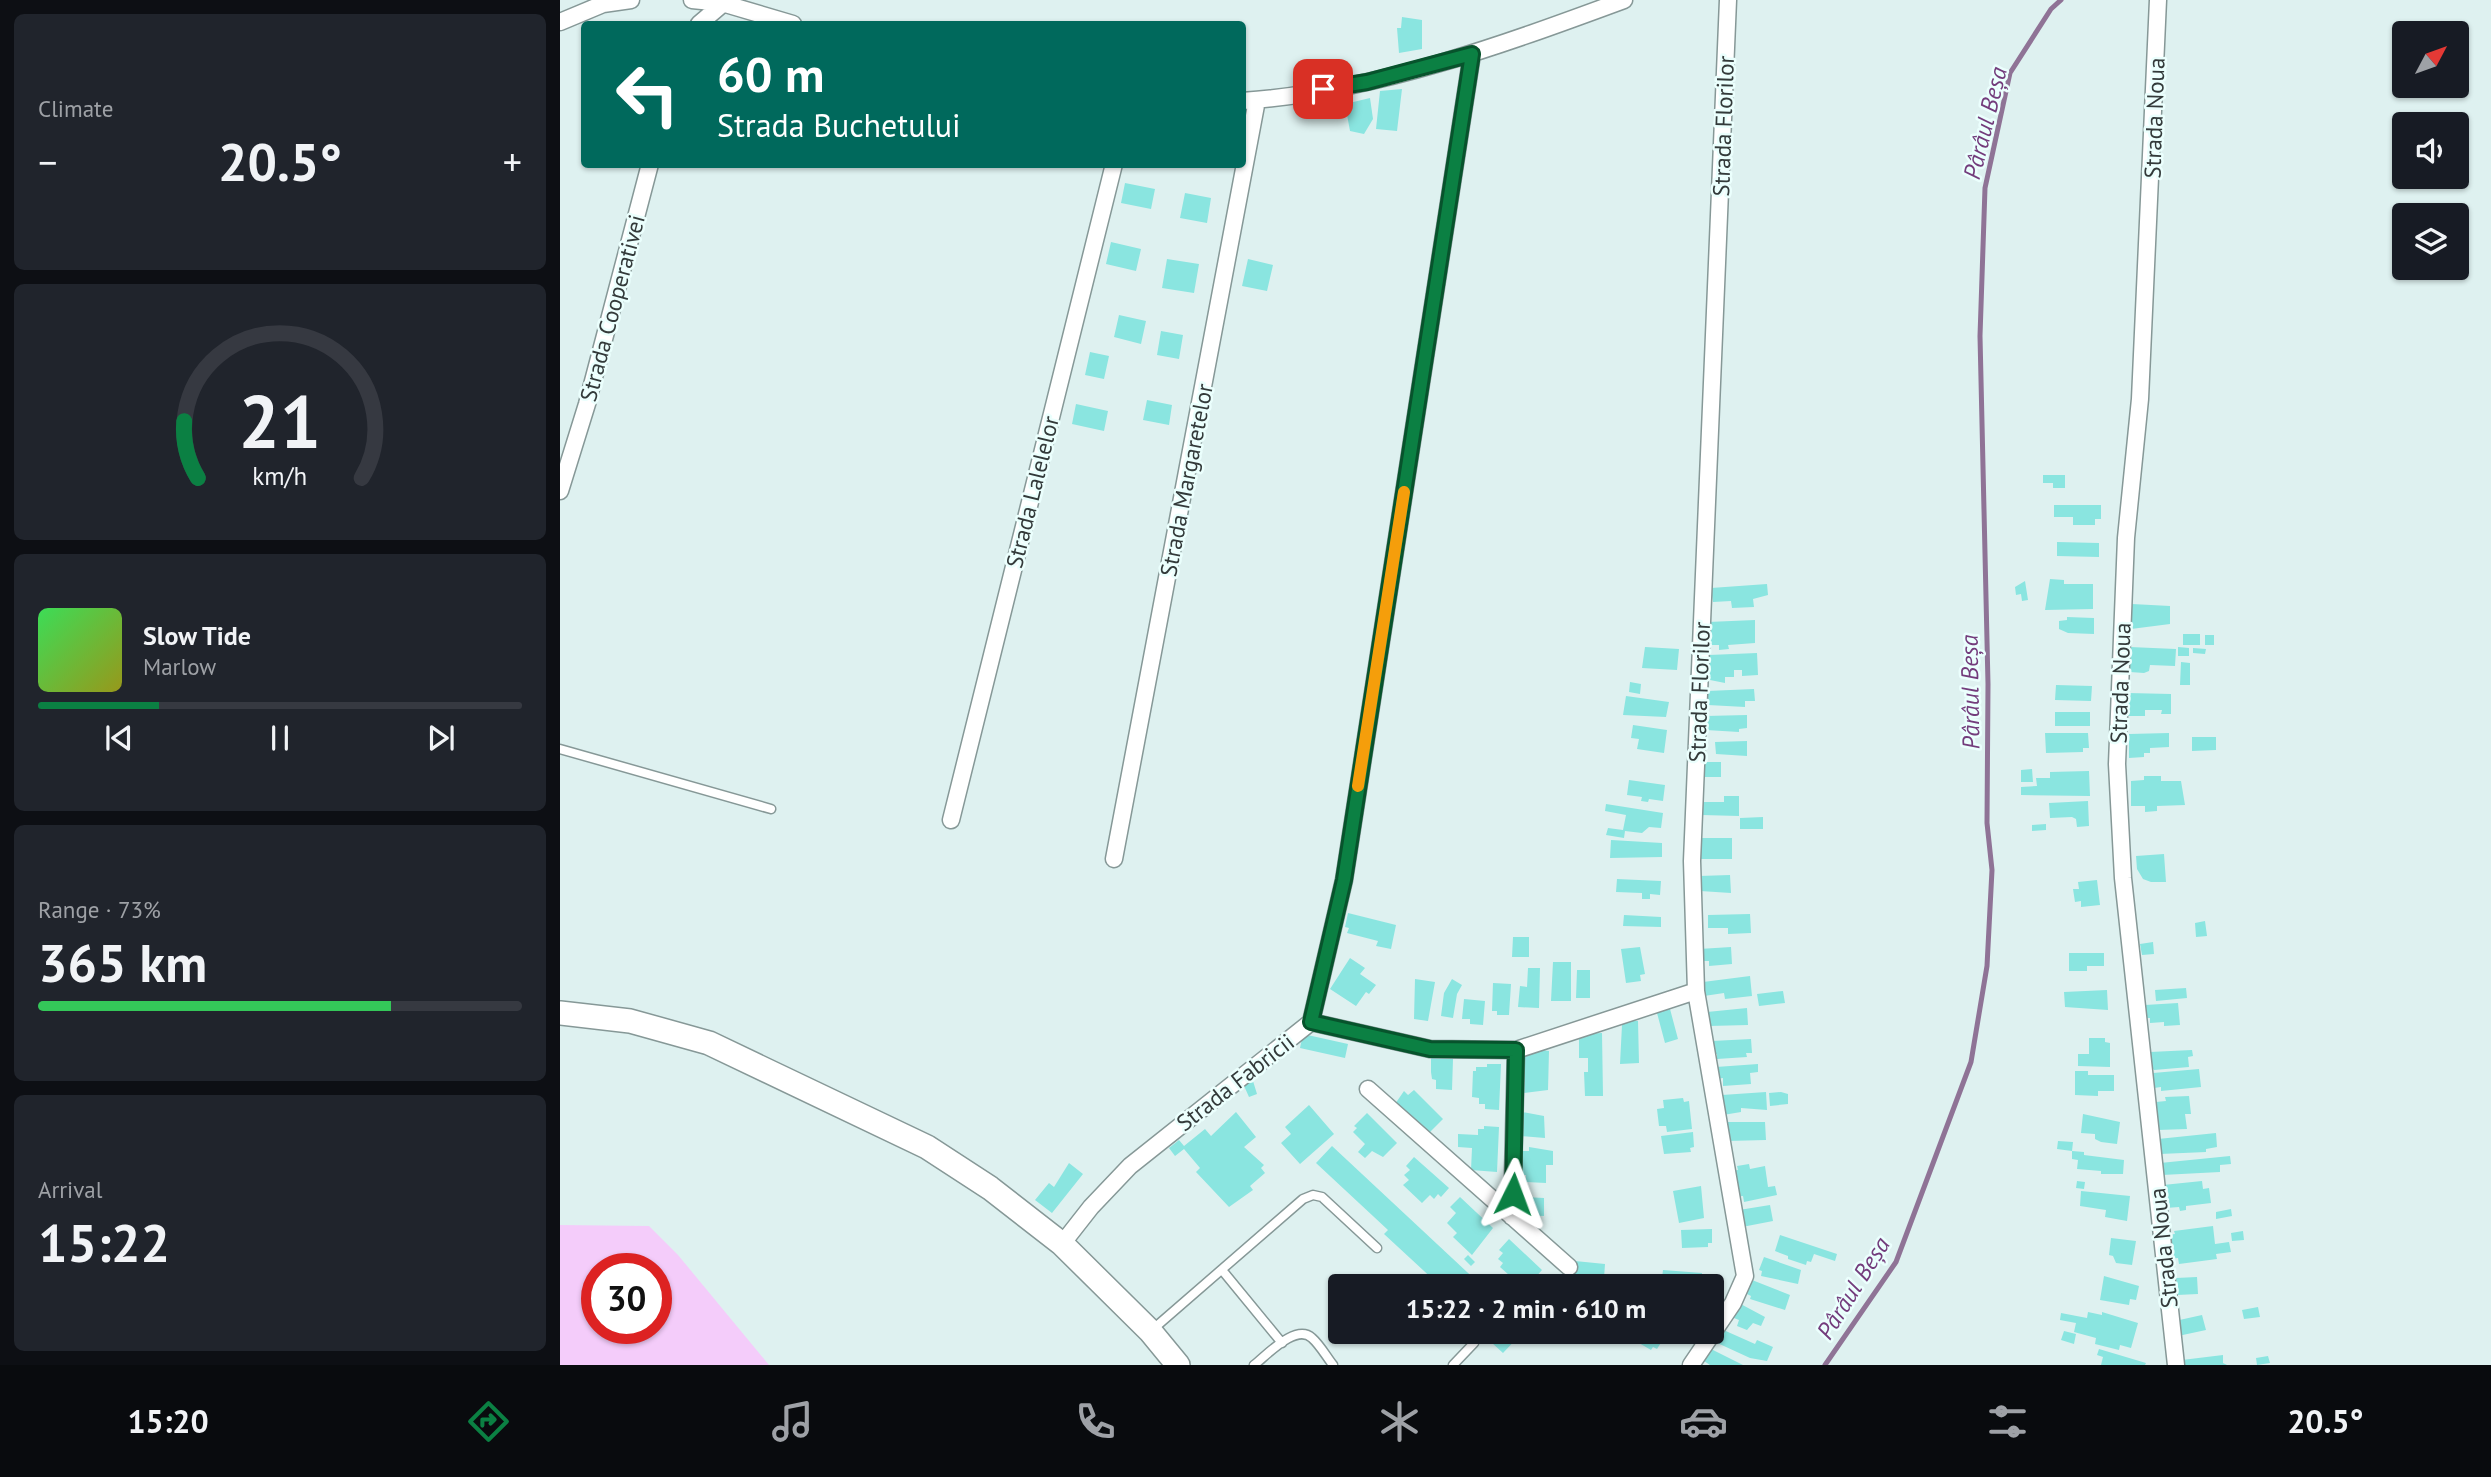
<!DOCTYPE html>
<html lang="en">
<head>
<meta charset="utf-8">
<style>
	body { margin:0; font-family:"PT Sans",sans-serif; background:#20242c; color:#f1f3f6; height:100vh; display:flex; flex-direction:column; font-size:26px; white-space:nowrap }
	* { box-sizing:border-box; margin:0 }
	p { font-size:23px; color:#9ea1a6 }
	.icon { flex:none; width:38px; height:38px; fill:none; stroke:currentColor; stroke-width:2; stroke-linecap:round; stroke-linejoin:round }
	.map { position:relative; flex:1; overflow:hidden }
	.details { display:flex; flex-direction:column; gap:14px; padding:14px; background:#0d0f14; width:560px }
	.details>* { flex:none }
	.hud { position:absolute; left:21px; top:21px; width:665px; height:147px; border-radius:7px; box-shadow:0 2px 5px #0004; background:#00695c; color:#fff; overflow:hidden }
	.needle { width:46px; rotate:49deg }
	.buttons { position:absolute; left:1832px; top:21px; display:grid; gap:14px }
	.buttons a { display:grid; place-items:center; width:77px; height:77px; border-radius:7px; background:#171b24; box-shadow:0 2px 5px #0004; font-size:35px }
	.speed { position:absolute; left:21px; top:1253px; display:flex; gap:14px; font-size:35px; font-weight:700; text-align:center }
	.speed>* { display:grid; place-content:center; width:91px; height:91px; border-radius:50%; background:#171b24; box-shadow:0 2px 5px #0004; line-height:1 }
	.speed .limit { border:10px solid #d22; background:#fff; color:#111 }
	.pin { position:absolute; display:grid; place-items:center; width:60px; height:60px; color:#fff; margin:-30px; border-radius:14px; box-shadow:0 4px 10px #0006 }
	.me { position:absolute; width:77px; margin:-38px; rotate:3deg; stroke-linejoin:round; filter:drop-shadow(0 0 5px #0008) }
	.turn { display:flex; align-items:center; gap:24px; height:147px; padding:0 21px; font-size:32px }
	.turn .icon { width:91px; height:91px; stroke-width:2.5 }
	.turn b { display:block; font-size:49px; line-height:60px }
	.big { font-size:52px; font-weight:700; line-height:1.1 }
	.details .widget { flex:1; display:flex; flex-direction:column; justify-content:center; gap:10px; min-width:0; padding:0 24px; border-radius:10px; background:#20242c }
	.details .dial { align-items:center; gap:0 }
	.dial svg { height:182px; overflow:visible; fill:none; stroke:#363941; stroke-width:7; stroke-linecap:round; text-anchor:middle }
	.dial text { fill:#f1f3f6; stroke:none }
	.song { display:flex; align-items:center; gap:21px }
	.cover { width:84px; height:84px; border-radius:10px; background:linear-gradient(135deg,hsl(130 70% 55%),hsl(60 70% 35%)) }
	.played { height:7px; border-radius:4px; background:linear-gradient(90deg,#0b8043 25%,#363941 25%) }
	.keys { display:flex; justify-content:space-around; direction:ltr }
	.heat { display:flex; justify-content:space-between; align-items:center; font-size:38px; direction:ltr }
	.charge { height:10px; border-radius:5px; background:linear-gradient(90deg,#34c759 73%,#363941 0) }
	.trip { position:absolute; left:768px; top:1274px; width:396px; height:70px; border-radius:7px; background:#171b24; box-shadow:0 2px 5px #0004; font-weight:700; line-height:70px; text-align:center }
	.tabs { display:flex; height:112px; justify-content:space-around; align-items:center; background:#090b0e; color:#9ea1a6 }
	.tabs .icon { width:49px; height:49px }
	.tabs .selected { color:#0b8043 }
	.tabs b { font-size:32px; color:#f1f3f6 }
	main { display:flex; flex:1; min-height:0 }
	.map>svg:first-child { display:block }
	.green { fill:#f4ccfa; fill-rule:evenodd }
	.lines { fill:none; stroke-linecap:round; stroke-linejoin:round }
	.stream { stroke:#8f7396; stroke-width:5 }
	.building { fill:#8ae5e0 }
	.lane-casing { stroke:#869897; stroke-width:11 }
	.street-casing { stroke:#869897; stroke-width:19 }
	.secondary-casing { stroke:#869897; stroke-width:26 }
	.lane { stroke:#fff; stroke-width:8 }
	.street { stroke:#fff; stroke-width:16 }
	.secondary { stroke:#fff; stroke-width:23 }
	.route-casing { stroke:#07532c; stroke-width:18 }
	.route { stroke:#0b8043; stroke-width:12 }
	.slow { stroke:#f59e0b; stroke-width:12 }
	.labels { text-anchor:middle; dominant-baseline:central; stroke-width:5; stroke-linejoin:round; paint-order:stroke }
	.street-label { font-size:23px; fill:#333a3a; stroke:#ebfffd }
	.water-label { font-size:24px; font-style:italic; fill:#733c7c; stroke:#ebfffd }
</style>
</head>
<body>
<main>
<section class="details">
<div class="widget"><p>Climate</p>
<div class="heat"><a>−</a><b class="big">20.5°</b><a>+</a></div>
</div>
<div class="widget dial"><svg viewBox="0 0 100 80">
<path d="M14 69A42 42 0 1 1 86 69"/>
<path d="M14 69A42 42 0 0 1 8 44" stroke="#0b8043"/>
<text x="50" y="56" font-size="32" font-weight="700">21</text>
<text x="50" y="72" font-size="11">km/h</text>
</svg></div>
<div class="widget">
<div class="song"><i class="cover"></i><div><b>Slow Tide</b><p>Marlow</p></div></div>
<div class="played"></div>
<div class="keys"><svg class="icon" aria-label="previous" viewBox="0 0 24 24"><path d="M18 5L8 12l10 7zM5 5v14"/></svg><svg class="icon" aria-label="pause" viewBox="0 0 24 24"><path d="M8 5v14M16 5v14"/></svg><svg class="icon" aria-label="next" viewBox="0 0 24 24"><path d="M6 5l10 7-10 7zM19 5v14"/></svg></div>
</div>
<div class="widget"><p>Range · 73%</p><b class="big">365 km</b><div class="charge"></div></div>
<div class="widget"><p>Arrival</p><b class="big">15:22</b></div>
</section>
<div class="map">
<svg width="1931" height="1365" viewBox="0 0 1931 1365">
	<rect width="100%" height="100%" fill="#def1f0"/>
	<path class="green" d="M0,1225L89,1226L118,1255L209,1365H0ZM37,1269H96V1328H37Z"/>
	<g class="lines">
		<path class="stream" d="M1265,1365L1336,1262L1411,1062L1427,966L1432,870L1427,823L1428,684L1420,336L1425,188L1450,73L1491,9L1501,0"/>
	</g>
	<path class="building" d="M842,17L862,20V49L839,53L837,28H841Z
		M842,89L837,131L816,129L820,91Z
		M810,98L813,119L804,134L790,131L785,104Z
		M565,183L595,189L591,209L561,203Z
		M625,193L651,198L647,223L620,218Z
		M551,242L581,249L576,271L546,264Z
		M607,259L639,264L634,293L602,288Z
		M688,259L713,265L707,291L682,286Z
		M559,315L586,321L581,344L554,337Z
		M601,331L623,335L619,359L597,355Z
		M530,352L549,356L544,379L525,375Z
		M587,400L612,405L609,425L583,420Z
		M516,404L548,411L544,431L512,424Z
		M1483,475H1505V488H1493V483H1483Z
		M1494,505H1541V519H1535V525H1513V517H1494Z
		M1497,542L1539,543V557L1497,556Z
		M1490,579L1504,580V584H1533V609L1485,610Z
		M1465,581L1468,600L1462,601L1461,594L1456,595L1455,587Z
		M1207,584L1208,595L1193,599L1194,607L1172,608L1171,601L1153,602L1151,588Z
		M1572,604L1610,606V624L1571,629Z
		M1507,617L1534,618V634L1508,633L1499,629V621L1507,620Z
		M1195,620V643L1168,645L1169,649L1159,650V645H1149L1148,622Z
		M1623,634H1640V645H1623Z
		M1645,635H1654V645H1645Z
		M1085,647L1119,649L1117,670L1082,668Z
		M1570,647L1616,649L1615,666L1590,665L1589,671L1584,673L1570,672Z
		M1618,647L1629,648V656H1618Z
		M1633,648L1646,649L1645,654L1633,653Z
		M1197,653L1198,675L1182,676V670H1174V677H1165V683L1150,680L1149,655Z
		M1621,662L1630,663V685H1620Z
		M1070,682L1081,684L1080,694L1069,692Z
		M1496,685L1532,686L1531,701L1495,700Z
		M1194,689L1195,701H1185V707L1148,705L1147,691Z
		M1568,693L1611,694V714H1601L1602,710H1585V716H1568Z
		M1066,696L1109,702L1106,717L1063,715Z
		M1495,712H1530V726H1495Z
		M1187,715V728L1179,729V732L1146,730V716Z
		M1073,725L1107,730L1104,753L1077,749L1079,739L1071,738Z
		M1485,733H1528L1529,748H1523V752L1486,753Z
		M1609,733V747L1590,748V753H1584V757L1569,758V734Z
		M1632,737H1656V750L1632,751Z
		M1187,741V756L1156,754L1155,742Z
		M1143,762H1161V777H1143Z
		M1472,769L1473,782H1461V770Z
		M1529,771L1530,796L1461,795V787L1477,786L1476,778H1490V772Z
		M1584,776H1601V781H1621L1625,805L1597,806V811L1585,812V806H1571V781L1584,780Z
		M1069,780L1105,785L1103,801L1089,799L1088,802L1081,801L1082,797L1067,795Z
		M1164,796H1179V816L1142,815V802H1164Z
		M1528,801L1529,826L1517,827L1516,819L1512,817L1490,818L1489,803Z
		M1046,804L1103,813L1101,828L1089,827L1082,833L1065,831L1064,838L1046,835L1048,828L1063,830L1066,815L1045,811Z
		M1203,817V829H1180V818Z
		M1486,824V830L1472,831V825Z
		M1140,838H1172V859H1139Z
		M1051,840L1102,843V857L1050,858Z
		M1604,854L1606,882H1591L1583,879L1577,869L1576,856Z
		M1170,875L1171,893L1140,891L1139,876Z
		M1057,879L1101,881L1100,895L1090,894V899H1082V893L1056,892Z
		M1537,880L1540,905L1521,907V901L1515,902L1513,889H1519L1518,882Z
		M788,913L836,925L831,949L816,946L818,941L787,933L789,928L785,927Z
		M1190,914L1191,933L1168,934V928H1148V915Z
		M1064,915L1101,917V927L1063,926Z
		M1645,921L1647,936L1636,937L1635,923Z
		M953,937H969V957H952Z
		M1593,942L1594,954L1582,955L1580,944Z
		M1080,947L1085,974L1080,975L1081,981L1066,983L1061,949Z
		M1171,947L1172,964L1149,966V961H1139V949Z
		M1509,953H1544V966H1527V971H1509Z
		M790,958L805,968L800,974L816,985L809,994L806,992L796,1006L770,989Z
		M993,962H1011V1001H991Z
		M968,968H980L979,1008L958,1007L960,986L967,987Z
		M1017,970H1030V998H1016Z
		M1190,976L1192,996L1165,999L1164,993L1144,996L1143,982Z
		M855,979L875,982L868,1021L854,1019Z
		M892,979L902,985L897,994L893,1018L881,1016L884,993Z
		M933,983L951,984L949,1015H937V1011H932Z
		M1626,988L1627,998L1596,1001L1595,990Z
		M1547,990L1548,1010L1505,1007L1504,992Z
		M1223,991L1225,1003L1199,1006L1197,994Z
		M904,999L925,1001L923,1025L910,1024V1019H902Z
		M1618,1003L1620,1025L1604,1026V1022L1590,1023V1018H1586L1585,1005Z
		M1187,1008L1188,1025L1149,1026L1147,1012Z
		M1110,1009L1118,1039L1105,1043L1097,1013Z
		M1066,1021H1078L1079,1063L1060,1064L1062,1025Z
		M1042,1033L1043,1096H1025L1024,1072H1028V1058H1019V1037L1020,1034Z
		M743,1034L788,1044L785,1058L740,1048Z
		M1529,1038H1545V1042L1550,1043V1067L1518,1066V1054H1529Z
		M1191,1039L1192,1053H1186L1187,1057L1157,1059V1054H1153L1152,1041Z
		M965,1048L989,1051L988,1090L964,1093Z
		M1632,1050L1633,1056L1628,1057L1629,1067L1594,1070L1591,1066L1590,1052Z
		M871,1058L893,1059L892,1090L876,1089V1080L872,1079L871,1072Z
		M927,1064H941L939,1110L925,1109V1104H919V1098L912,1097L913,1071H916V1067H927Z
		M1198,1064V1072L1190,1073L1191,1084L1163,1086V1078L1156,1079V1067Z
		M1639,1069L1641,1087L1601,1091V1087L1594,1088L1593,1073Z
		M1515,1071H1528V1075H1554V1091H1538V1096L1515,1095Z
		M693,1081L697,1094L689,1097L685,1088L681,1089L680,1085Z
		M854,1090L883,1119L865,1137L833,1107L844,1091L848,1095Z
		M1206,1092L1207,1110L1181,1108V1112L1163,1115L1162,1095Z
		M1221,1092L1228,1094V1104L1210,1106L1209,1093Z
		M1629,1096L1631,1114H1625L1627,1129L1598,1130L1596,1102L1606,1101L1605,1097Z
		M1123,1098L1124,1102L1129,1101L1132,1129L1107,1132L1106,1126H1099L1097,1109L1104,1108L1103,1100Z
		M749,1105L774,1134L740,1164L721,1143L731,1134L725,1127Z
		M676,1112L696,1137L684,1147L704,1165L701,1168L705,1173L690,1186L693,1190L669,1207L636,1172L640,1168L624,1149L615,1156L609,1148L619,1140L624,1146L645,1129L651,1136Z
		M962,1112L984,1116L985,1138L961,1136Z
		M807,1113L837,1143L823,1157L812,1151L805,1158L798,1152L805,1144L793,1132L797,1128L794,1126Z
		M1523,1114L1560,1122L1557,1144L1541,1142L1535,1139V1134L1521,1133Z
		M1166,1122H1205L1206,1140L1167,1141Z
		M924,1126L939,1127L937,1172L911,1170L912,1148L898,1147V1134L918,1135V1129H924Z
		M1133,1132L1134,1147L1130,1148L1131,1152L1104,1154L1101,1136Z
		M1656,1133L1657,1147L1646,1149V1152L1600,1154L1598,1139Z
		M1498,1141L1513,1142L1512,1151L1524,1152V1155L1564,1160L1563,1174H1541V1171L1517,1169L1518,1160L1512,1159V1151L1497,1149Z
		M772,1146L922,1286H873L877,1283L824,1234L828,1230L756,1163Z
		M969,1147L993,1151V1165H986V1183L966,1182V1175H961L962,1151H969Z
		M1670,1156L1671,1164L1660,1165V1172L1602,1175L1600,1163Z
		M854,1157L889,1188L881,1197L878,1194L874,1199L870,1195L862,1203L843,1185L849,1180L844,1175L850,1170L846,1166Z
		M509,1163L523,1174L492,1213L475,1200L489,1183L494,1187Z
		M1189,1164L1190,1169L1205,1166L1208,1187L1215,1186L1217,1195L1184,1202L1183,1196L1175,1197L1171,1171L1178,1170L1177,1166Z
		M1517,1181L1525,1182L1524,1189L1516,1188Z
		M1642,1181L1643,1189L1649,1188L1651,1203L1626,1206V1210L1620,1211L1619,1207L1606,1208L1603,1185Z
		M1141,1186L1144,1218L1119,1223L1113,1191Z
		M1521,1191L1570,1196L1567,1221L1545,1217L1546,1210L1520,1206Z
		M900,1197L933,1228L912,1255L893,1237L897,1233L887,1223L896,1213L890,1207Z
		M963,1197L984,1198V1216L962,1215Z
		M1210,1205L1213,1221L1182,1227L1179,1210Z
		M1671,1209L1672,1216L1656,1219V1212Z
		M1653,1226L1655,1244L1669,1242L1671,1252L1656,1254L1657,1259L1619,1264L1618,1258L1609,1259L1606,1235L1615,1234L1614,1231Z
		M1152,1229V1243H1148V1247L1122,1248L1121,1230Z
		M1683,1231L1684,1240L1672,1241L1671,1233Z
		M1220,1235L1277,1254L1275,1261L1254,1254L1251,1262L1247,1261L1246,1265L1228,1259V1256L1215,1251Z
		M1551,1238L1576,1241L1572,1265L1556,1263L1553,1256L1549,1255Z
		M949,1239L982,1270L974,1279L972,1277L967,1282L962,1278L958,1283L940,1267L943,1263L938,1259L943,1253L939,1250Z
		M908,1255L915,1262L911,1266L904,1259Z
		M1204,1257L1241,1270L1238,1284L1201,1276L1202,1271L1199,1270Z
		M1015,1261L1045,1264L1044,1278L1040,1282L1018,1279V1274H1013Z
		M1103,1270L1142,1273L1141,1286H1101Z
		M1544,1276L1579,1286L1576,1300L1570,1299L1569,1305L1540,1300Z
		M1637,1277L1638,1294L1617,1295L1616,1278Z
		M992,1278L1001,1286H983Z
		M1192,1280L1230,1295L1225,1310L1190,1299L1191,1296L1187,1294Z
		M1175,1301L1205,1317L1201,1326L1193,1323L1187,1330L1177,1326L1179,1320L1169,1316Z
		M1698,1307L1700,1317L1684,1319L1682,1310Z
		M1528,1312L1542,1315V1312L1578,1323L1571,1348L1560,1345L1559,1350L1535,1344L1536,1338L1514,1332L1516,1323L1500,1320L1501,1313L1527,1318Z
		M1642,1315L1646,1330L1618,1336L1615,1321Z
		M1159,1328L1195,1344L1197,1340L1213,1347L1207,1361L1190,1358L1153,1341Z
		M1504,1331L1516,1334L1514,1344L1501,1340Z
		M920,1332H963L943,1353Z
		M1070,1332H1093L1104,1338L1097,1349L1093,1347L1091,1350L1067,1336Z
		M1147,1347L1183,1365H1150L1141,1359Z
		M1539,1349L1586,1363L1585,1365H1541L1543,1357L1537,1355Z
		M1663,1355V1363L1667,1365H1622V1360Z
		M1708,1356L1710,1363L1697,1365L1696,1358Z"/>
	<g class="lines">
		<defs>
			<path id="lane" d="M0,749L211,809
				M662,1270L722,1343
				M592,1330L743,1199L753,1195L762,1197L817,1248
				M694,1365C707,1355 736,1323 752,1338C760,1345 766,1356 773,1365
				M893,1365L914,1343"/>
			<path id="street" d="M132,0L162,3L233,24
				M1598,0L1580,399L1566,538L1557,764L1563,878L1616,1365
				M0,22L43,4L71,0
				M139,24L166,1
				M682,101C814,92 942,45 1064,0
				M0,491L27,404L90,164
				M391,820L554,164
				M554,859L697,100
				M751,1022L870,1049L956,1050L1136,991
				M808,1089L1009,1267
				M952,1217L956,1050
				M502,1244L531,1207L570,1166L751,1022L784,880L912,54
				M1131,1365L1173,1303L1185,1276L1136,991L1132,861L1168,0"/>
			<path id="secondary" d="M0,1013L70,1021L149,1043L367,1147L430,1188L502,1244L590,1331L618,1365"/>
		</defs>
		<use href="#lane" class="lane-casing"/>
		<use href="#street" class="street-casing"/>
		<use href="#secondary" class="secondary-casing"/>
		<use href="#lane" class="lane"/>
		<use href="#street" class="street"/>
		<use href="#secondary" class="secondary"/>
	</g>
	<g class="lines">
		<defs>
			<path id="route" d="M763,89L807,82L912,54L784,880L751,1022L870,1049L956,1050L953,1194"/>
		</defs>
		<use href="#route" class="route-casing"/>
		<use href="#route" class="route"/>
		<path class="slow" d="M798,786L844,492"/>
	</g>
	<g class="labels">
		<g class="street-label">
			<text transform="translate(1594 118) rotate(-88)">Strada Noua</text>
			<text transform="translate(1163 126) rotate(-88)">Strada Florilor</text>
			<text transform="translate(52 308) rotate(-75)">Strada Cooperativei</text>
			<text transform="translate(626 480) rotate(-79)">Strada Margaretelor</text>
			<text transform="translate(472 492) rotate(-76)">Strada Lalelelor</text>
			<text transform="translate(1560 683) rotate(-88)">Strada Noua</text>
			<text transform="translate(1139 692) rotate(-88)">Strada Florilor</text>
			<text transform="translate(675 1082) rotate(-38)">Strada Fabricii</text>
			<text transform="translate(1603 1248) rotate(-96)">Strada Noua</text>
		</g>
		<g class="water-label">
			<text transform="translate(1425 123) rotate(-76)">Pârâul Beșa</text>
			<text transform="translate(1410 692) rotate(-91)">Pârâul Beșa</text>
			<text transform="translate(1293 1288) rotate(-58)">Pârâul Beșa</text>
		</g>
	</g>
</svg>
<div class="buttons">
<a><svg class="needle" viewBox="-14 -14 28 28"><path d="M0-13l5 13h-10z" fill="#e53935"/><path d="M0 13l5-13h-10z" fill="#9ea1a6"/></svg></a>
<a><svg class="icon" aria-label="sound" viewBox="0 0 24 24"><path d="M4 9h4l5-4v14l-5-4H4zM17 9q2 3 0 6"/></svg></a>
<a><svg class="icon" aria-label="layers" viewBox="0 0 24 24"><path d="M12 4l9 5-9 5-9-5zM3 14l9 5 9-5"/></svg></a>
</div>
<div class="speed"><div class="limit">30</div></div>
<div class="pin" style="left:763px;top:89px;background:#d93025"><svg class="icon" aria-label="arrive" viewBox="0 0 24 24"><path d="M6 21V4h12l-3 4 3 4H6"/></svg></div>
<svg class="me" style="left:953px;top:1194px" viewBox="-20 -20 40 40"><path d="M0-17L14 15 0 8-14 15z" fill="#0b8043" stroke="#fff" stroke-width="4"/></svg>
<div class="trip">15:22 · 2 min · 610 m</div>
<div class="hud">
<div class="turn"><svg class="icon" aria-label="left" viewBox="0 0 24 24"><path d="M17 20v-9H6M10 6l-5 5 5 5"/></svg><div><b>60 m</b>Strada Buchetului</div></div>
</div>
</div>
</main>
<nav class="tabs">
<b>15:20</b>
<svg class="icon selected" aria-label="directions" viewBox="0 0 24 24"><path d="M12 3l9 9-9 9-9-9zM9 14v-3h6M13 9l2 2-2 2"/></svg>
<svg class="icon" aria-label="music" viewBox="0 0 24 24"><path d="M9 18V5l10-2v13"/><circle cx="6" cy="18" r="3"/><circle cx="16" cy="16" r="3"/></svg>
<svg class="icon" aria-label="phone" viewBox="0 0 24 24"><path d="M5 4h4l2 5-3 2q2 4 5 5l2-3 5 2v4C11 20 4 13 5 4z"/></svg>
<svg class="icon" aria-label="climate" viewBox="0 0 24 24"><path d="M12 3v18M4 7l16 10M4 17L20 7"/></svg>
<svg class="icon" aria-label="car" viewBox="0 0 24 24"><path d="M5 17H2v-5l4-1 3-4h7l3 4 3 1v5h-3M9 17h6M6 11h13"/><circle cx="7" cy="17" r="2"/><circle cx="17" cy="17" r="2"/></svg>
<svg class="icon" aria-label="filters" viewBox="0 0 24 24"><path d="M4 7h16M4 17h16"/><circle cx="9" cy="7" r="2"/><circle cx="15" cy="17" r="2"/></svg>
<b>20.5°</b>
</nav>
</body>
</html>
